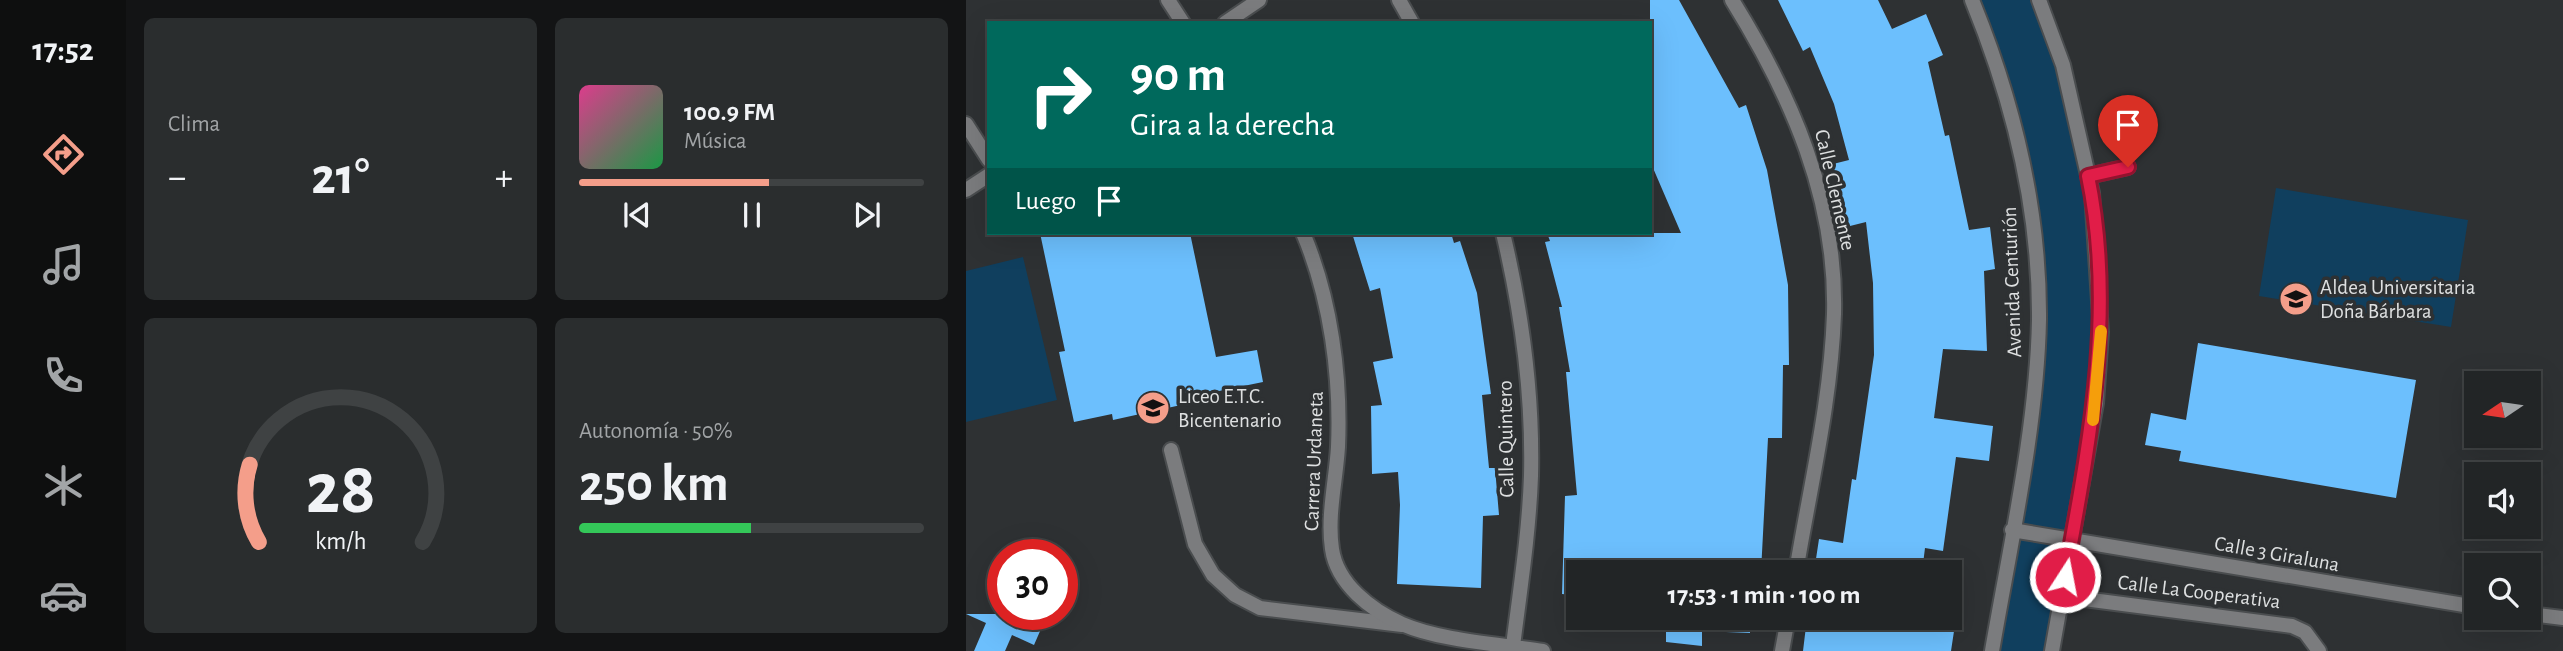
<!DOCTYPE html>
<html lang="es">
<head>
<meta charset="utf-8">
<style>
	body { margin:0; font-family:"Alegreya Sans",sans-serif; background:#2a2d2e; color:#f1f3f6; height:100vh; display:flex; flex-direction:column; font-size:26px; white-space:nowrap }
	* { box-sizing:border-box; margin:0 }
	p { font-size:23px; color:#a2a5a7 }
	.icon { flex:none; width:38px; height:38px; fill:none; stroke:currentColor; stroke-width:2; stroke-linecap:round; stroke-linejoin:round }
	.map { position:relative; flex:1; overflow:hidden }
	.sheet { display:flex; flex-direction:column; gap:18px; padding:18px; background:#131415; width:840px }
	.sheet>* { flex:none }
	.top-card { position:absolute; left:21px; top:21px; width:665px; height:214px; border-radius:0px; box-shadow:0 7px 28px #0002,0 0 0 2px #3f4243; background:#00695c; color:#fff; overflow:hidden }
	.needle { width:46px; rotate:257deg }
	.buttons { position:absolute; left:1498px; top:371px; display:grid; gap:14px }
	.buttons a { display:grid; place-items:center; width:77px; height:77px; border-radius:0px; background:#222526; box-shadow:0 7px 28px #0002,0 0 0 2px #3f4243; font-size:35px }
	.speed { position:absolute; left:21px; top:539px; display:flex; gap:14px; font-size:35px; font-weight:700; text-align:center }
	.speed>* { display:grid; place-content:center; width:91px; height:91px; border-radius:50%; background:#222526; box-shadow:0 7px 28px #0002,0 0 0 2px #3f4243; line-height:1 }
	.speed .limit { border:10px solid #d22; background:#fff; color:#111 }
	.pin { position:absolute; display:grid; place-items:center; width:60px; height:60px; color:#fff; margin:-72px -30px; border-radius:50% 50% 50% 0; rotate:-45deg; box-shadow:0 0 7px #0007 }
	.pin .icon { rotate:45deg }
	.me { position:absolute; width:77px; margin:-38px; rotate:11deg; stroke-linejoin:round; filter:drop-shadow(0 0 5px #0008) }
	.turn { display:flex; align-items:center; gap:24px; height:147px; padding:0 28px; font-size:32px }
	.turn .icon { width:91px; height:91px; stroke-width:2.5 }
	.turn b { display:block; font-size:49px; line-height:60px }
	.then { display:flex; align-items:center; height:66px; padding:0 28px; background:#0003; gap:14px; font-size:26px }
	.big { font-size:52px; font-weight:700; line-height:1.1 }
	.sheet .widget { flex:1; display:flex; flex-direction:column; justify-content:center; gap:10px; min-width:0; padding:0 24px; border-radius:10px; background:#2a2d2e }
	.sheet .dial { align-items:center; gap:0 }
	.dial svg { height:182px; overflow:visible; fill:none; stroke:#3f4243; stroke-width:7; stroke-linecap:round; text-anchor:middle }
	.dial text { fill:#f1f3f6; stroke:none }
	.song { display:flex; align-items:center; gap:21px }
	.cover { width:84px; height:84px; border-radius:10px; background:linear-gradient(135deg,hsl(330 70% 55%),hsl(140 70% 35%)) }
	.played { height:7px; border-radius:4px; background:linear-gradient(90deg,#f49e8a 55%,#3f4243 55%) }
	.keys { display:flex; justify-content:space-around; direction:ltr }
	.heat { display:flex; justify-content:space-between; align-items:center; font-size:38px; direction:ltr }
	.charge { height:10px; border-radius:5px; background:linear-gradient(90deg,#34c759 50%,#3f4243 0) }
	.sheet .tiles { flex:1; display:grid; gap:18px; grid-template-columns:repeat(2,1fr) }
	.trip { position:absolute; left:600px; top:560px; width:396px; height:70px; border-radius:0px; background:#222526; box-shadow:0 7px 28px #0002,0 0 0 2px #3f4243; font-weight:700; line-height:70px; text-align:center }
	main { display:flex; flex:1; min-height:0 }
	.tabs { display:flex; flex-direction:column; width:126px; justify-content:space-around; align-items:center; background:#0e0f0f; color:#a2a5a7 }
	.tabs .icon { width:49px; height:49px }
	.tabs .selected { color:#f49e8a }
	.tabs b { font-size:32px; color:#f1f3f6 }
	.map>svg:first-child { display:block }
	.green { fill:#103f5e }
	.building { fill:#6cbffd }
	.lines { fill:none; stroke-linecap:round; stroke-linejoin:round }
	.lane-casing { stroke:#4a4d4f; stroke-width:18 }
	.street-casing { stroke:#4a4d4f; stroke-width:18 }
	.lane { stroke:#7b7c7e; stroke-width:14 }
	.street { stroke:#7b7c7e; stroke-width:14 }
	.route-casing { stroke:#92132f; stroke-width:18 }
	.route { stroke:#e11d48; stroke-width:12 }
	.slow { stroke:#f59e0b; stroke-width:12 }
	.labels { text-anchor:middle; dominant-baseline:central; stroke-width:7; stroke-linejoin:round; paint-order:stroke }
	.street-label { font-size:21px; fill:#dee0e1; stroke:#2e3133 }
	.poi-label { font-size:21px; fill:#dee0e1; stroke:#2e3133; text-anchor:start }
</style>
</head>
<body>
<main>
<nav class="tabs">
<b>17:52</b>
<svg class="icon selected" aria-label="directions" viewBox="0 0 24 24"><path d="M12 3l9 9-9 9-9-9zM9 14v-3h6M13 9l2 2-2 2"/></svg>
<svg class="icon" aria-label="music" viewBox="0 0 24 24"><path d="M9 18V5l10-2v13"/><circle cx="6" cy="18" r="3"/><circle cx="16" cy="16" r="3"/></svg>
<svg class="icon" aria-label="phone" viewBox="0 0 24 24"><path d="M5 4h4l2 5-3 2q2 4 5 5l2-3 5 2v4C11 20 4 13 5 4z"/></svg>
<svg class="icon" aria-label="climate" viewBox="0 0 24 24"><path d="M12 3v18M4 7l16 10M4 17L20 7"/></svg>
<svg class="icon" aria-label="car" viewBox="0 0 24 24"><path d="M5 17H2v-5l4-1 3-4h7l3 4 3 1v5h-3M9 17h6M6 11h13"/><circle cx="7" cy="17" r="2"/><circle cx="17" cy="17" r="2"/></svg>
</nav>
<section class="sheet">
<div class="tiles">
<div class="widget"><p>Clima</p>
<div class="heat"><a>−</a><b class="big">21°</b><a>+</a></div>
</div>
<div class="widget">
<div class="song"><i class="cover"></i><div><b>100.9 FM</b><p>Música</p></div></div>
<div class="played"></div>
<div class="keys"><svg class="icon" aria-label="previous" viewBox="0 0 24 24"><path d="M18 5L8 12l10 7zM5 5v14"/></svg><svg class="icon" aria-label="pause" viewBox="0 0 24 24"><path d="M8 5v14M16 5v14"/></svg><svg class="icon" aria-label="next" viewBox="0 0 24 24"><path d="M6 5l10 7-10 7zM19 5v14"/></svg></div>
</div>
<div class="widget dial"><svg viewBox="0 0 100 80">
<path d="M14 69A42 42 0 1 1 86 69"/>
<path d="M14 69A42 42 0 0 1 10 35" stroke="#f49e8a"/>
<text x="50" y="56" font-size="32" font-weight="700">28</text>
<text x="50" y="72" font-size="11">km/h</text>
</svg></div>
<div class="widget"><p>Autonomía · 50%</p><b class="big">250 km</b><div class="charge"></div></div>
</div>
</section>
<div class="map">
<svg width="1597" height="651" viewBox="0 0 1597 651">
	<rect width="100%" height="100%" fill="#2e3133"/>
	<path class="green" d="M1006,0H1073L1113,124L1135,332L1086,651H1026L1069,386L1063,191Z
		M1310,188L1502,220L1485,327L1293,296Z
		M57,257L91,400L0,422V271Z"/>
	<path class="building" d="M684,0H713L773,108L780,105L801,170L822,285L823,365H817L816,438H802L795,572H612V614H606V595L596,594L599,496L611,495L600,372H604L593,307H596L579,242L584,241L581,233H715L684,161Z
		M812,0H912L926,29L960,14L977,55L962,62L979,136L983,135L1003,230L1024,227L1029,269L1018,271L1021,351L977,349L968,418L1027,426L1023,461L990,457L977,551L959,548L956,572H848L853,539L877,543L886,479L890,480L908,355L907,283L900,222L880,227L867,164L883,160L868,104L844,47L837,51Z
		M74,233H224L250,357L291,350L297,382L214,399L215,405L147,420L146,414L108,422L93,352L99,351Z
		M386,233H485L488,243L494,241L511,293L525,394L516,395L523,468H529L533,515L517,516L515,588L431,584L434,505L432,472L406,474L405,406L416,405L407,362L427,358L414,288L404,291Z
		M1232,343L1450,380L1430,498L1213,461L1215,451L1179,445L1185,413L1220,420Z
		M0,614H60L78,622L68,645L46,635L39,651H8L20,623Z
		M651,618H784V633L736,631V646L700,642V625L650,623Z
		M841,618H990L985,651H837Z"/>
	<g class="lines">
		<defs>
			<path id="lane" d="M1122,176L1162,167
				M205,450L229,544L247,575L269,595L294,608L436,625"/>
			<path id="street" d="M202,0L217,23
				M433,0L446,23
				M766,0C825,95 871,199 868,314C865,401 844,487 830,572
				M1006,0C1048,103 1074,208 1073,320C1071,426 1044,546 1026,651
				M1073,0L1097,65L1126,193L1135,332L1130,403L1086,651
				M259,23L293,0
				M0,124L23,160
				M0,190L23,175
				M337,233C365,299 375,377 372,447C370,480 361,516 366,549C371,584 405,610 436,624C475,641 534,644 577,651
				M537,233C556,313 567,394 565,476C563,533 554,590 547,646
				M1046,530L1510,607
				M1095,596L1326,626L1339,632L1353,651
				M1563,614L1597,618
				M816,651L822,618"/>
		</defs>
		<use href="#lane" class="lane-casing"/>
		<use href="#street" class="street-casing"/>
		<use href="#lane" class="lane"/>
		<use href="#street" class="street"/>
	</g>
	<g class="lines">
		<defs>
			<path id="route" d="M1099,577C1123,444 1150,311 1122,176L1162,167"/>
		</defs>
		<use href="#route" class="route-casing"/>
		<use href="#route" class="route"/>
		<path class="slow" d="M1127,420L1135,331"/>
	</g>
	<defs>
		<symbol id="university-disc" viewBox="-11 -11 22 22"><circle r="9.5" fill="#f49e8a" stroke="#2e3133"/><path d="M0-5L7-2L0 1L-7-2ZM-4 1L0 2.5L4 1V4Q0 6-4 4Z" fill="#111"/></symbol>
		<symbol id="school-disc" viewBox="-11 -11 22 22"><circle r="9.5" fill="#f49e8a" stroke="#2e3133"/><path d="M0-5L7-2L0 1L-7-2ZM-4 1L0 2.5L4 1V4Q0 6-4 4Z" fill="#111"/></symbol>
	</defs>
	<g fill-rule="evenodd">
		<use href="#university-disc" x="1311" y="280" width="38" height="38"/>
		<use href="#school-disc" x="168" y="389" width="38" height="38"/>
	</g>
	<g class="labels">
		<g class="street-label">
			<text transform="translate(869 190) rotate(77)">Calle Clemente</text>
			<text transform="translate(1046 282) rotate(-92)">Avenida Centurión</text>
			<text transform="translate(540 439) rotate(-91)">Calle Quintero</text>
			<text transform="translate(348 461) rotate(-88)">Carrera Urdaneta</text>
			<text transform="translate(1311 554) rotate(10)">Calle 3 Giraluna</text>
			<text transform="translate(1233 592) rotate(7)">Calle La Cooperativa</text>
		</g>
		<g class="poi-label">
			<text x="1354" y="287">Aldea Universitaria<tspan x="1354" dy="24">Doña Bárbara</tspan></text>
			<text x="212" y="396">Liceo E.T.C.<tspan x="212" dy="24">Bicentenario</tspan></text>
		</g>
	</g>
</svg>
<div class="buttons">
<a><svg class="needle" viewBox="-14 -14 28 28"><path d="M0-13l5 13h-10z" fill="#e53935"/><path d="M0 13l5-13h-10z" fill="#a2a5a7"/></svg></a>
<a><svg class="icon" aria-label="sound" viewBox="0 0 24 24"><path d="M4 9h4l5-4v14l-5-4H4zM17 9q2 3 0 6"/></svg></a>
<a><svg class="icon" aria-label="search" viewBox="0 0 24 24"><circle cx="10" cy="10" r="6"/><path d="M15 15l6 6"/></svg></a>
</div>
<div class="speed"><div class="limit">30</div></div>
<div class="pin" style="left:1162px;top:167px;background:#d93025"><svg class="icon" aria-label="arrive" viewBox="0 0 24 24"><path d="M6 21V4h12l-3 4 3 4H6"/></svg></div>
<svg class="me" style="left:1099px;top:577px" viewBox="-20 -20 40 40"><circle r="17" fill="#e11d48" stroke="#fff" stroke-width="3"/><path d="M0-11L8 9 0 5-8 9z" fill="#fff"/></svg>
<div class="trip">17:53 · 1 min · 100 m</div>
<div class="top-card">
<div class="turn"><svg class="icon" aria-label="right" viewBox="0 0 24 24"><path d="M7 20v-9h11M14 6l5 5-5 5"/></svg><div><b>90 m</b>Gira a la derecha</div></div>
<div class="then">Luego<svg class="icon" aria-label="arrive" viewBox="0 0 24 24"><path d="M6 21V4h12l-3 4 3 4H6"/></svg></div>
</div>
</div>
</main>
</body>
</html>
